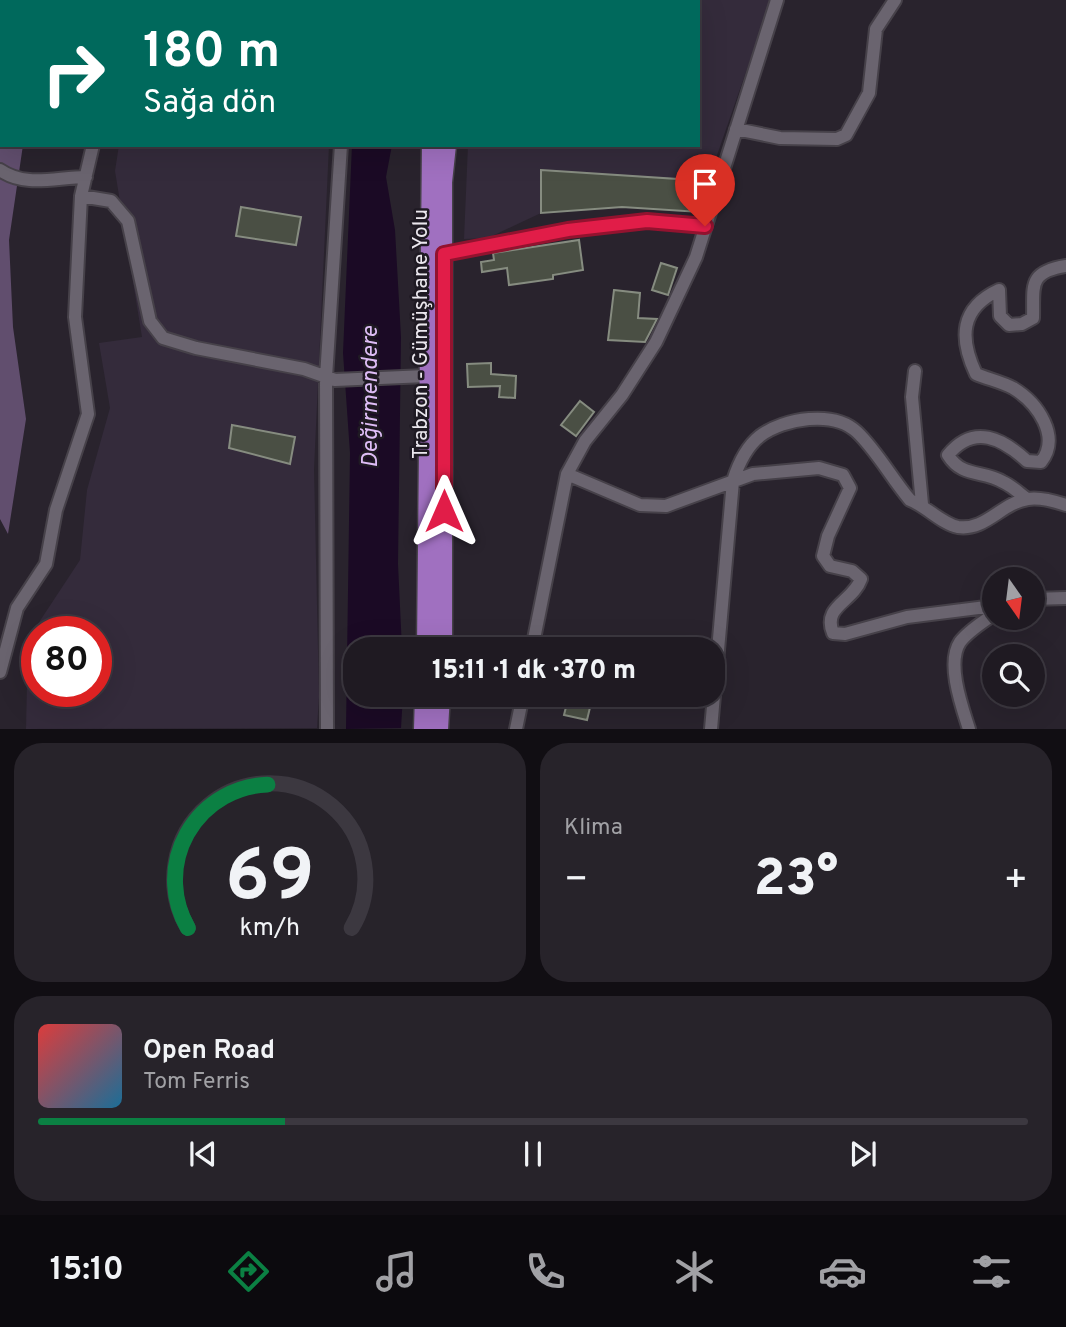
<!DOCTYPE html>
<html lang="tr">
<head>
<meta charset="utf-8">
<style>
	body { margin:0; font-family:Overpass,sans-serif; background:#27232a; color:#f1f3f6; height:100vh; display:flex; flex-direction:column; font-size:26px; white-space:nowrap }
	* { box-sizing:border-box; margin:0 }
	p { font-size:23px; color:#a1a1a5 }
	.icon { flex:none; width:38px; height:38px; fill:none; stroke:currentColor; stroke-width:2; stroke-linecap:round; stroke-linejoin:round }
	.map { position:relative; height:729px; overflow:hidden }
	.drawer { display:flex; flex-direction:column; gap:14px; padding:14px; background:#110e13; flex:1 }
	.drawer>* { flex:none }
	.top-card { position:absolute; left:0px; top:0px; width:700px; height:147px; box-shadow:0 7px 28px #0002,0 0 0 2px #3c3840; background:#00695c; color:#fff; overflow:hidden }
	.needle { width:46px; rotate:166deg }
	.controls { position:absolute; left:982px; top:567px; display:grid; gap:14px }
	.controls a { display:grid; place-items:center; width:63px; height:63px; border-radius:50%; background:#1f1a22; box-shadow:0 7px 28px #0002,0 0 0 2px #3c3840; font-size:35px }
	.speed { position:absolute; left:21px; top:616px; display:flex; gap:14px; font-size:35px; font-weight:700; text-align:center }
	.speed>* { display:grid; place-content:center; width:91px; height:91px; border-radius:50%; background:#1f1a22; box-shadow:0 7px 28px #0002,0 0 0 2px #3c3840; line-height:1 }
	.speed .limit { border:10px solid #d22; background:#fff; color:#111 }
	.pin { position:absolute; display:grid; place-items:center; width:60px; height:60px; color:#fff; margin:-72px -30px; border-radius:50% 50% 50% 0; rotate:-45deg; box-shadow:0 0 7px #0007 }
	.pin .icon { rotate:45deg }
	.me { position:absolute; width:77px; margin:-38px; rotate:0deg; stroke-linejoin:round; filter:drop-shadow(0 0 5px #0008) }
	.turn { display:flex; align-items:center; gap:24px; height:147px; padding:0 28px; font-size:32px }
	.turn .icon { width:91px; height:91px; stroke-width:2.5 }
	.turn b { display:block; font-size:49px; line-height:60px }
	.big { font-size:52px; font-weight:800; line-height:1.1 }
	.drawer .tile { flex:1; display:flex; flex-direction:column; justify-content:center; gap:10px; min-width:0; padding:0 24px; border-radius:28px; background:#27232a }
	.drawer .dial { align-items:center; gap:0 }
	.dial svg { height:182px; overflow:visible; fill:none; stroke:#3c3840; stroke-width:7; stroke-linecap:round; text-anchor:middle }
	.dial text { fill:#f1f3f6; stroke:none }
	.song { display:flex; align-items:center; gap:21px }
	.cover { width:84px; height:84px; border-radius:10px; background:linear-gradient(135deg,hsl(0 70% 55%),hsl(200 70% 35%)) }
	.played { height:7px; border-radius:4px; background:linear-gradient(90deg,#0b8043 25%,#3c3840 25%) }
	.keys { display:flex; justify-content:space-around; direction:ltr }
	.heat { display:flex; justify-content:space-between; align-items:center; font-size:38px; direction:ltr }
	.drawer .tiles { flex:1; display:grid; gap:14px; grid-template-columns:1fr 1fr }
	.tile:last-child { grid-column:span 2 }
	.trip { position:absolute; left:343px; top:637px; width:382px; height:70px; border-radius:28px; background:#1f1a22; box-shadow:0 7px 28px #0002,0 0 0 2px #3c3840; font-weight:800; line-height:70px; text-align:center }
	.tabs { display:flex; height:112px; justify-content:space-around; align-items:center; background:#0c0a0e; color:#a1a1a5 }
	.tabs .icon { width:49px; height:49px }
	.tabs .active { color:#0b8043 }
	.tabs b { font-size:32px; color:#f1f3f6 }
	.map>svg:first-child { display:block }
	.built { fill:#342b3b; fill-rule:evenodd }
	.forest { fill:#614e6e }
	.water { fill:#1b0a25 }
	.building { fill:#4a4f44; stroke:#868c80; stroke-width:2 }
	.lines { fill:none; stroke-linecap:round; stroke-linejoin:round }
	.minor-casing { stroke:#464149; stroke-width:16 }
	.highway-casing { stroke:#464149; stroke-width:21 }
	.minor { stroke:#6a646f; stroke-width:12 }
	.highway { stroke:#a070c0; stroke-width:18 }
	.route-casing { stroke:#92132f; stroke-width:18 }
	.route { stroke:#e11d48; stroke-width:12 }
	.labels { text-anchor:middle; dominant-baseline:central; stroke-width:5; stroke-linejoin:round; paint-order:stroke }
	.street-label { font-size:21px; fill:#ebe7ee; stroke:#1f1a23 }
	.water-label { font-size:23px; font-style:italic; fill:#debdf6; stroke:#1f1a23 }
</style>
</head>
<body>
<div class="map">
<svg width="1066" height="729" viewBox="0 0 1066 729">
	<rect width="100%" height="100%" fill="#29232d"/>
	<path class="built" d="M483,0H771L708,181L700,212L622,207L541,213L488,238L464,239L468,145H698V2Z
		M119,145H329L314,469L319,696L317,728L26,729L28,639L80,560L87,490L110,408L99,343L142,337L115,171ZM37,632H96V691H37Z"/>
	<path class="forest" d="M0,0H58L2,2V145H23L9,240L13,327L26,419L8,534L0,519Z"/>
	<path class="water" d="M352,145H392L386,177L395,230L401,337L398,564L402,649H355V695H403L401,728L346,729L350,453L343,353Z"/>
	<path class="building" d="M541,170L708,181L700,212L622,207L541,213Z
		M241,207L301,217L296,245L236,236Z
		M579,240L583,270L553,275V279L509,285L507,268L482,272L481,262L494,260L493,253Z
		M661,263L677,268L668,295L652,290Z
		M614,290L640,293L638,318L657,319L645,342L608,340Z
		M491,363V374L516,376L515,398L499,397L500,386L468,387L467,364Z
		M580,401L594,412L576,436L561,425Z
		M232,425L295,437L290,464L229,448Z
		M467,640L502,642L501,649H466Z
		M569,695H593L587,720L564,715Z"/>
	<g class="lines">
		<defs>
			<path id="minor" d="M9,2L11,0
				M138,2L139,0
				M353,2V0
				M736,129L780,138L837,139L846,135L869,93L876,29L895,0
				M0,170C26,188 56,177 86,177
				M81,196L111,201L128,221L150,321L163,338L196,348L304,369L335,380L426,376
				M444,254L568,230L647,221L705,226
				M915,371L912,397L922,504
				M567,474L640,505L666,506L753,474L819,468L843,475L850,488L828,536L823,556L830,566L852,571L861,579C853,602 822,606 833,633L845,634L907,617L994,606
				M1027,499C1019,493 1012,486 1003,482C983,470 962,478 948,455C974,423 1003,439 1027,461L1041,462C1061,437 1038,403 1013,388C1002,382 988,379 976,374C959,338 960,308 999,290L1000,316L1009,325L1022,324L1033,318C1034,287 1027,272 1066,266
				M1032,599L1066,598
				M532,649L567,474L585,441L622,395L656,342L696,257L777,0
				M0,672L17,608L46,564L56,510L88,414L75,317L81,196L93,145
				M327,729L326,377L341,145
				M516,729L523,695
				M711,729L733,481C738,465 746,447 760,436C784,418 834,410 857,432C877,451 892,479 910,500C926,506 942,524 958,527C986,531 1001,503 1028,499C1040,497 1054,501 1066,505
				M969,729C962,707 946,663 960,642C968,631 983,622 994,614"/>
			<path id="highway" d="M443,2V0
				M461,2V0
				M426,649L431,145
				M443,649V182L447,145
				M423,729L424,695
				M439,729L441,695"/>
		</defs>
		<use href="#minor" class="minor-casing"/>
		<use href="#highway" class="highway-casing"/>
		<use href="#minor" class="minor"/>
		<use href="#highway" class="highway"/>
	</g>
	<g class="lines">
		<defs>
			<path id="route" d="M444,511V254L568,230L647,221L705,226"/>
		</defs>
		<use href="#route" class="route-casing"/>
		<use href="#route" class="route"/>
	</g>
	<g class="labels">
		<g class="street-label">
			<text transform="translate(421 334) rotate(-90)">Trabzon - Gümüşhane Yolu</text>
		</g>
		<g class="water-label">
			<text transform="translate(371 397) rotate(-90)">Değirmendere</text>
		</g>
	</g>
</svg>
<div class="controls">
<a><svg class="needle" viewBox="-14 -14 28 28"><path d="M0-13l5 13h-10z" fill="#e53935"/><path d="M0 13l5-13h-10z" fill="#a1a1a5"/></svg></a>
<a><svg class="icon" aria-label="search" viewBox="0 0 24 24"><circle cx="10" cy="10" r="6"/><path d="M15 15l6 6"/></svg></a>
</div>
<div class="speed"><div class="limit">80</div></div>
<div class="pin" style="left:705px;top:226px;background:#d93025"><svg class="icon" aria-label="arrive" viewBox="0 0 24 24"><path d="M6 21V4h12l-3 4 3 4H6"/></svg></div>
<svg class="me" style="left:444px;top:511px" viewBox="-20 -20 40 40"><path d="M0-17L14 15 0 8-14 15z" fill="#e11d48" stroke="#fff" stroke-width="4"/></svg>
<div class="trip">15:11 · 1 dk · 370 m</div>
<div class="top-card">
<div class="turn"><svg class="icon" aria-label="right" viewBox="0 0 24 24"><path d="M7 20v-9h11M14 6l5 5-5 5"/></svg><div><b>180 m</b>Sağa dön</div></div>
</div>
</div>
<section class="drawer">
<div class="tiles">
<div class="tile dial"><svg viewBox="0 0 100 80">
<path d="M14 69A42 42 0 1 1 86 69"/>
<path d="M14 69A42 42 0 0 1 49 6" stroke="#0b8043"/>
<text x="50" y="56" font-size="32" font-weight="700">69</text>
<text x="50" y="72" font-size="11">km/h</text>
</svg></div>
<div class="tile"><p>Klima</p>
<div class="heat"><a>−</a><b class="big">23°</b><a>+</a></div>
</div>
<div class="tile">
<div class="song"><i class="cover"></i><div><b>Open Road</b><p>Tom Ferris</p></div></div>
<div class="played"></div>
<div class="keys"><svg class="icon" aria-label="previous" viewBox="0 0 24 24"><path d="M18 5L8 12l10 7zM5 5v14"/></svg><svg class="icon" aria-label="pause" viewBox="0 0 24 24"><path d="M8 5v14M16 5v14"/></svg><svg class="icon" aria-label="next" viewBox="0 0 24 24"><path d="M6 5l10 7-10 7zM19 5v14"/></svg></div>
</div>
</div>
</section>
<nav class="tabs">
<b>15:10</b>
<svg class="icon active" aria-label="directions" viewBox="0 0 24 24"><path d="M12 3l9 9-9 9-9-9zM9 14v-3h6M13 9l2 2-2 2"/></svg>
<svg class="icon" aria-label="music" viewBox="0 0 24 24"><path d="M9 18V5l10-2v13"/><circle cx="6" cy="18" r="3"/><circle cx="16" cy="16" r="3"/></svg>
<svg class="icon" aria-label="phone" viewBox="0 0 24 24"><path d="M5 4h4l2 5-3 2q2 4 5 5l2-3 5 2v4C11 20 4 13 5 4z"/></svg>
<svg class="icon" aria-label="climate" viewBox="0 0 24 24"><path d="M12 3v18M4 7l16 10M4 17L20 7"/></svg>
<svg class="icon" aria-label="car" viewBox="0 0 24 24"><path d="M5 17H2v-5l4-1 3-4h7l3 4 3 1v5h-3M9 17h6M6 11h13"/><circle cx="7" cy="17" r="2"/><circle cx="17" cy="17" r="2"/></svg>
<svg class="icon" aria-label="filters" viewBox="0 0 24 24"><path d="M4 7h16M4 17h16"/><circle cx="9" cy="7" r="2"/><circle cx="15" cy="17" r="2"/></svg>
</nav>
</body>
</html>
